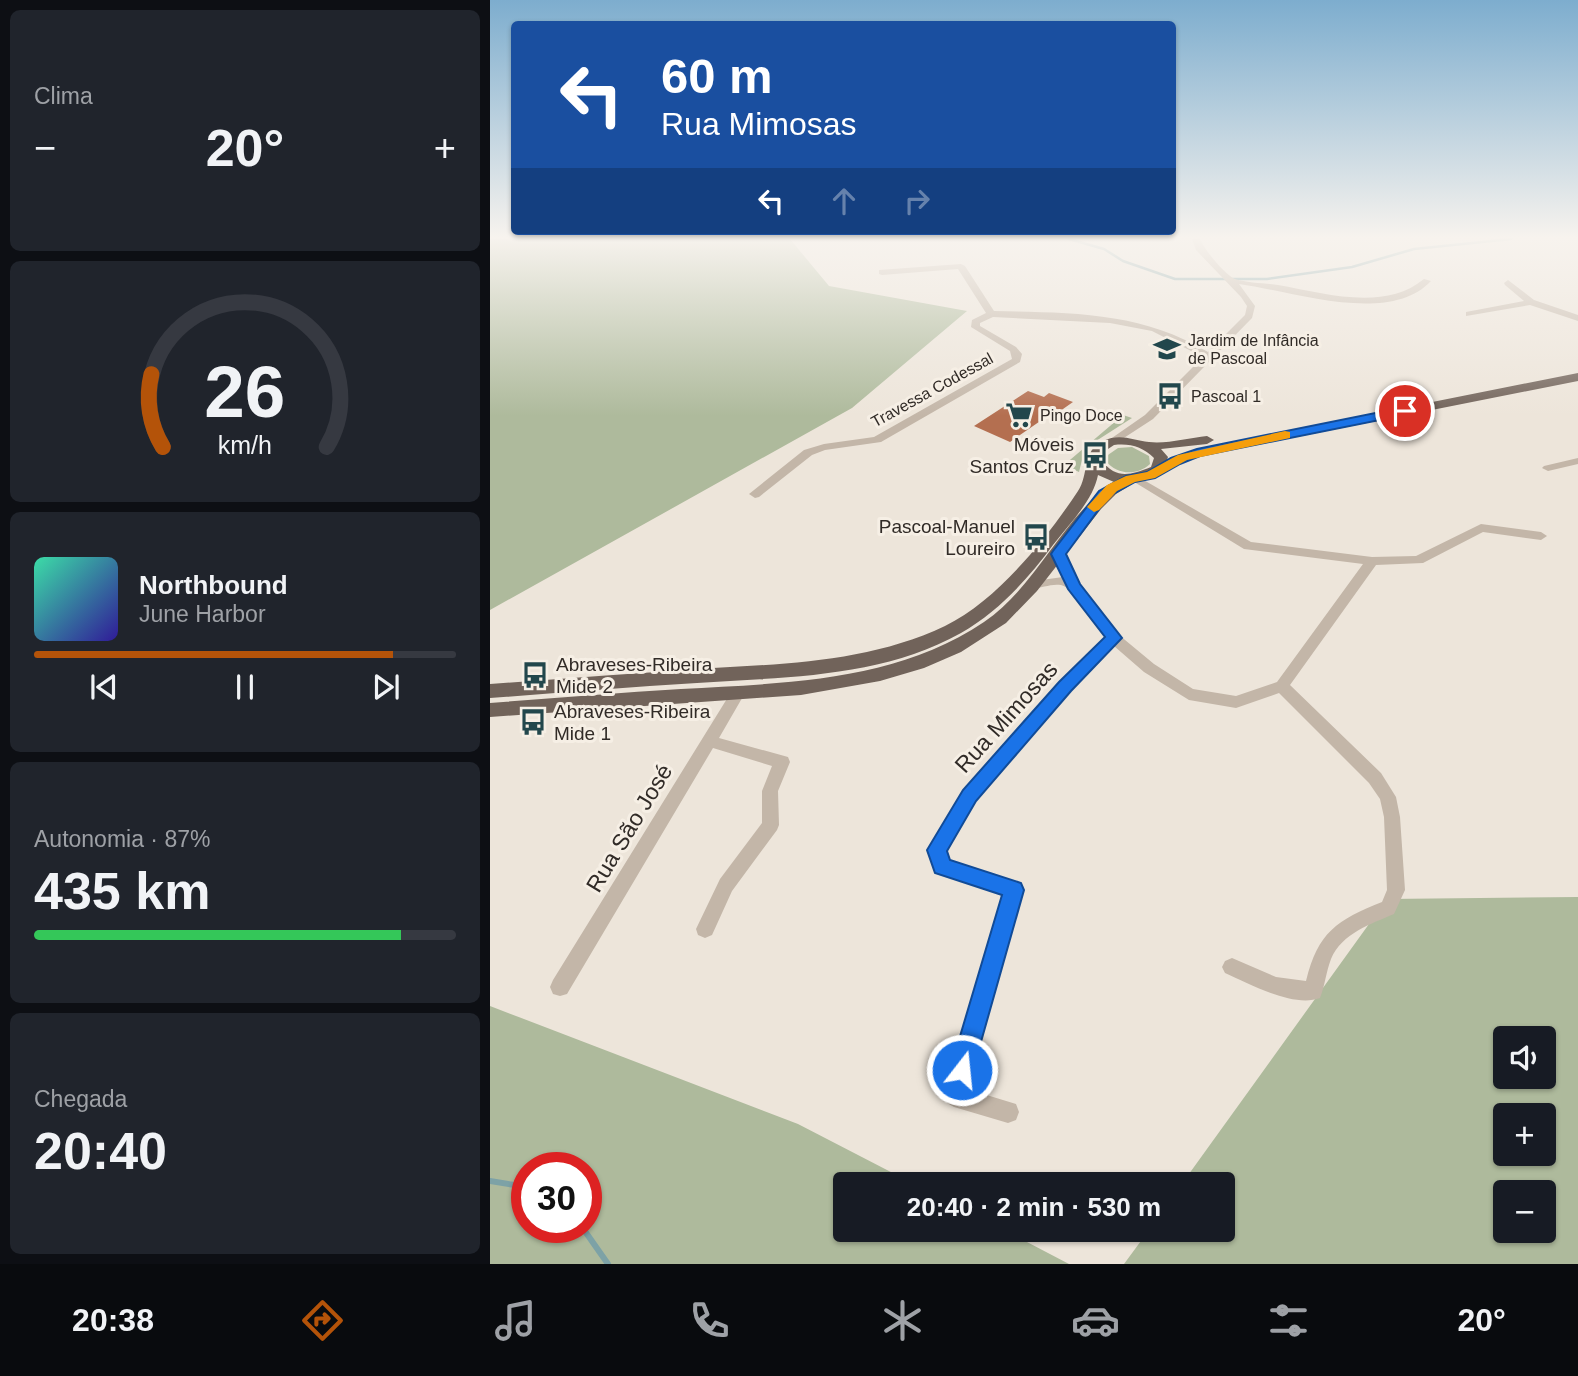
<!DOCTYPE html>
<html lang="pt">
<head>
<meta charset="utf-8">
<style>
	body { margin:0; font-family:Helvetica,sans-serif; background:#20242c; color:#f1f3f6; height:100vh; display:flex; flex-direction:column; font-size:26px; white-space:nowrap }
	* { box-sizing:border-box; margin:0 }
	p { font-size:23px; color:#9ea1a6 }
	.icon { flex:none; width:38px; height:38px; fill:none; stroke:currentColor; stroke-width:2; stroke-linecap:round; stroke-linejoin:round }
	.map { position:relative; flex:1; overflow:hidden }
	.details { display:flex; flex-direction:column; gap:10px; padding:10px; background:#0d0f14; width:490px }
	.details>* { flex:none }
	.banner { position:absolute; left:21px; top:21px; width:665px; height:214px; border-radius:7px; box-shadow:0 2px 5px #0004; background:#1a4fa0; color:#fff; overflow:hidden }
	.fabs { position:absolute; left:1003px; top:1026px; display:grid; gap:14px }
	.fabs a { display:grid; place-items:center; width:63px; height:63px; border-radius:7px; background:#171b24; box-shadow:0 2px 5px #0004; font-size:35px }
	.speed { position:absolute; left:21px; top:1152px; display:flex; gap:14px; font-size:35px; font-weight:700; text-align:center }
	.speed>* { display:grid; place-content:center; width:91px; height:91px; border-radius:50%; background:#171b24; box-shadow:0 2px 5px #0004; line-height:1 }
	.speed .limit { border:10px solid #d22; background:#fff; color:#111 }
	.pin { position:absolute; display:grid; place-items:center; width:60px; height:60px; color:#fff; margin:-30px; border:4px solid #fff; border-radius:50%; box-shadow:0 2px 7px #0007 }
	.me { position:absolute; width:77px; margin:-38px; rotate:16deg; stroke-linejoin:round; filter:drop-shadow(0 0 5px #0008) }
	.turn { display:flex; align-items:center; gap:24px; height:147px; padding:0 35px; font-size:32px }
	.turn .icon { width:91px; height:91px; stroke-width:2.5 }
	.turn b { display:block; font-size:49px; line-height:60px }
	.lanes { display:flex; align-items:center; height:66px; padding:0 35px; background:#0003; justify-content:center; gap:35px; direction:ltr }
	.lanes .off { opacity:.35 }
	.big { font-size:52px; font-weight:700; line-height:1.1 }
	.details .card { flex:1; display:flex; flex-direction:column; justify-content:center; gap:10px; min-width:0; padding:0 24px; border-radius:10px; background:#20242c }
	.details .dial { align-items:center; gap:0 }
	.dial svg { height:182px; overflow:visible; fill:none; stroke:#363941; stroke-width:7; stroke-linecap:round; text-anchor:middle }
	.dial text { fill:#f1f3f6; stroke:none }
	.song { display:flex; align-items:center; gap:21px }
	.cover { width:84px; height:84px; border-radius:10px; background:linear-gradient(135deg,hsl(160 70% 55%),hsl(250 70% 35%)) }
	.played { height:7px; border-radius:4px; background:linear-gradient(90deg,#b45309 85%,#363941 85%) }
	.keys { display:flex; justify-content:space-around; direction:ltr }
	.heat { display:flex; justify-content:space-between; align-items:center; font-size:38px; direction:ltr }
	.charge { height:10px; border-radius:5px; background:linear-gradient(90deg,#34c759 87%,#363941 0) }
	.trip { position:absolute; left:343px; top:1172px; width:402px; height:70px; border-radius:7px; background:#171b24; box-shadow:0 2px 5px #0004; font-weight:700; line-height:70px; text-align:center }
	.tabs { display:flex; height:112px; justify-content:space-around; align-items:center; background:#090b0e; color:#9ea1a6 }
	.tabs .icon { width:49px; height:49px }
	.tabs .selected { color:#b45309 }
	.tabs b { font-size:32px; color:#f1f3f6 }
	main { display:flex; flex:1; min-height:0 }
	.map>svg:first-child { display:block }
	.green { fill:#aeba9c; fill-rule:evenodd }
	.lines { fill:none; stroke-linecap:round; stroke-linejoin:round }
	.stream-far1 { stroke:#7da2a6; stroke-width:2.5 }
	.stream { stroke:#7da2a6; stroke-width:6 }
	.building { fill:#b46f50 }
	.minor { fill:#c3b6a8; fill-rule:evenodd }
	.primary { fill:#71635a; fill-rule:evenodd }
	.route { fill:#1a73e8; stroke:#114b97; stroke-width:2 }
	.slow { fill:#f59e0b }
	.labels { text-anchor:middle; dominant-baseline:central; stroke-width:6; stroke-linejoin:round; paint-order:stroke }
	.far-poi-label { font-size:16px; fill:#312b27; stroke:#f6efe5; text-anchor:start }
	.far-street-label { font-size:16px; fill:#312b27; stroke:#f6efe5 }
	.poi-label { font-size:19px; fill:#312b27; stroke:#f6efe5; text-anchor:end }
	.near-street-label { font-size:23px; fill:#312b27; stroke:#f6efe5 }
</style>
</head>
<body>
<main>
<section class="details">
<div class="card"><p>Clima</p>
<div class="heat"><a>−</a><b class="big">20°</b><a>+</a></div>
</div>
<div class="card dial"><svg viewBox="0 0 100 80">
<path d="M14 69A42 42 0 1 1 86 69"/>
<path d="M14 69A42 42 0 0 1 9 37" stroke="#b45309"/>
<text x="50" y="56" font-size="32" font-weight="700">26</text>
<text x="50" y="72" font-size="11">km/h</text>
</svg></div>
<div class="card">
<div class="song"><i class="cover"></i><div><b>Northbound</b><p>June Harbor</p></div></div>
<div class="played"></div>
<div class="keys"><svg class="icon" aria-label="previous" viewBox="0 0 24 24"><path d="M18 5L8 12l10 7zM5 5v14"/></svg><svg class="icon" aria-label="pause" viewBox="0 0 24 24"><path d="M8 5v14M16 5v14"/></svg><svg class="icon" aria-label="next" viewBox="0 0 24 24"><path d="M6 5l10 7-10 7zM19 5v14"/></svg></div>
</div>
<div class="card"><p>Autonomia · 87%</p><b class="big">435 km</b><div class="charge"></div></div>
<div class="card"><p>Chegada</p><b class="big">20:40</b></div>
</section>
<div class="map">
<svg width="1088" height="1264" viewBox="0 0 1088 1264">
	<rect width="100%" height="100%" fill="#ede5da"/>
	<path class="green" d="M0,239H300L339,286L477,311L362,408L0,610Z
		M633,415L642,418L595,448L589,472L574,465Z
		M642,447L659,456L660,464C647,476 627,475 616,461L615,457L628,448Z
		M1088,897V1264H634L659,1230H733V1185H691L897,899ZM1015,1038H1054V1076H1015ZM1015,1115H1054V1153H1015ZM1015,1192H1054V1230H1015Z
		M0,1006L308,1124L426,1185H355V1230H514L579,1264H0ZM96,1167V1227H37V1167Z"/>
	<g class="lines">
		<path class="stream-far1" d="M579,239L614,249L633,261L685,279H777L862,267L924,249L1021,239"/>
		<path class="stream" d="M0,1181L37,1187
			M92,1227L118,1264"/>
	</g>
	<path class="building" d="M538,391L554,397L559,393L583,402L563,416L559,415L520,442L484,426Z"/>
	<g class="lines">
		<path class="minor" d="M702,239H710C713,248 735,275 745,279C757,283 774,283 788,285C834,293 894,312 934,279L941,281C899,326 802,291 749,284L765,306L762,318L663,419L623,445L617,442L619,440L655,415L713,357L662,331L620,323L503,317L490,323V326L526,347L532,354L530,362L391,442L335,450L322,455L269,497L265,498L259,494L314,450L334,444L384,437L522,359L520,351L481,327L482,320L496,313L468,269L392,275L389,274V270L471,264L475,266L504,311C581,313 649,311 718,352L755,315L757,306L751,297L706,250Z
			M1018,280L1044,300L1088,315V321L1040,305L976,316V312L1034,301L1015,285L1014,283Z
			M1088,458V464L1058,471L1052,468L1054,466Z
			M645,475L761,542L882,557L926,556L991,524L1051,532L1057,536L1051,540L993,532L933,563L886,565L800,685L891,773L906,797L910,817L915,890L904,914C881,924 852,933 841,959C836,972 835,985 830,998C803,1008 760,984 735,973L732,967L735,961L742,958L786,977L816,981C828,932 847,920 892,902L897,890L894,817L890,799L879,783L789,693L746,708L699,700L654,672L624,646L580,690L485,800L455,851L459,861L530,884L533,890L477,1089L526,1104L529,1112L526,1120L518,1123L464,1107L457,1103L453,1096L514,895L446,872L437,850L473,790L570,682L616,637C607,625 585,588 571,585C560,583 549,590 537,588L535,585L537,582L573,577L562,554L568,550L573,551L590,583L629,635L664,664L703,689L746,696L787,682L873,564L754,549L641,480L639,478Z
			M248,687L253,689L255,693L229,738L298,757L300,762L288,791L289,825L287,830L242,891L222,935L215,938L208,935L206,929L230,879L272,823V791L282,766L223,748L77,994L70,996L63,994L60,987L63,980L243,689Z"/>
		<path class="primary" d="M1088,373V381L711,456L647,481L626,494L611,509L547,591L516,623L471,652L434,668L390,681L311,695L0,717V703C64,698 127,693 191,689C295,683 405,682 494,622C548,585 572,517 624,482L608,475C603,501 579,524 563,545C537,580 509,611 471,633C391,678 295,677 207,683C138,687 69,693 0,698V684C69,679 138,674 206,669C291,664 377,663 455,626C508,600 556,539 588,491C599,475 592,450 613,441C630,433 642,440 659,442C677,444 699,438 717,436L724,440L717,444L671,449L678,457L677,460L707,449ZM624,445C640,443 653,447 664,458L661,467C640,475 627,480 611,460L618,449Z"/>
	</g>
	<linearGradient id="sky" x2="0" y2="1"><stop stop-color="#7dadce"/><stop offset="0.57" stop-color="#f7f3ee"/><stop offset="1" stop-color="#f7f3ee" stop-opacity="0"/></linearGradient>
	<rect width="1088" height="416" fill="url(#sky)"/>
	<path class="route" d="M915,407L921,411L920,414L710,456L690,464L665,478L645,482L618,497L576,554L590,584L632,638L581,691L486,801L457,851L460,860L531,883L534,890L483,1070L480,1078L472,1082L463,1078L460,1070L512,895L445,873L437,850L473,790L569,682L615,637L578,589L561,554L563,551L609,491L636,476L657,472L681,458L707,449Z"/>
	<path class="slow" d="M795,431L800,432V438L697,460L665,478L645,482L627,491L609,510L604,512L597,507L617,485L636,476L657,472L688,455Z"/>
	<defs>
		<symbol id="school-bare" viewBox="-9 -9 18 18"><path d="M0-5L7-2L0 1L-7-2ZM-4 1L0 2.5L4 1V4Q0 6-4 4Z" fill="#22474c" stroke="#f6efe5" stroke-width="2.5" paint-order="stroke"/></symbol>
		<symbol id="bus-bare" viewBox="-9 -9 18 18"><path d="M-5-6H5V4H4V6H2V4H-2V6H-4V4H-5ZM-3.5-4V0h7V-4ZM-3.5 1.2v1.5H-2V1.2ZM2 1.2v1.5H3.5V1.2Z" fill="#22474c" stroke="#f6efe5" stroke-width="2.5" paint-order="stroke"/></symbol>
		<symbol id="supermarket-bare" viewBox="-9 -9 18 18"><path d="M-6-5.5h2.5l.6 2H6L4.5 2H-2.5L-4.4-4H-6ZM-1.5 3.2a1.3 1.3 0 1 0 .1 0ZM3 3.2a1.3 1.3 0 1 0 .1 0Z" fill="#22474c" stroke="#f6efe5" stroke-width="2.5" paint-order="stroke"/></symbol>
	</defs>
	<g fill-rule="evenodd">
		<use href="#school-bare" x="658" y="330" width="38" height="38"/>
		<use href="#bus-bare" x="661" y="377" width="38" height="38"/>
		<use href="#supermarket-bare" x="510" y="396" width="38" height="38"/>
		<use href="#bus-bare" x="586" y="436" width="38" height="38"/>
		<use href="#bus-bare" x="527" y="518" width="38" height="38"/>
		<use href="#bus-bare" x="26" y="656" width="38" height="38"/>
		<use href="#bus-bare" x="24" y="703" width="38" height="38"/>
	</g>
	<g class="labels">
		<g class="far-poi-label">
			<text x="698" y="340">Jardim de Infância<tspan x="698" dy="18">de Pascoal</tspan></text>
			<text x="701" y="396">Pascoal 1</text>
			<text x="550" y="415">Pingo Doce</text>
		</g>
		<g class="far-street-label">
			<text transform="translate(442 390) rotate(-29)">Travessa Codessal</text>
		</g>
		<g class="poi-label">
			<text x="584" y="444">Móveis<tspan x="584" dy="22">Santos Cruz</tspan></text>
			<text x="525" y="526">Pascoal-Manuel<tspan x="525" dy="22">Loureiro</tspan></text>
			<text x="66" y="664" text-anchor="start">Abraveses-Ribeira<tspan x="66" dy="22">Mide 2</tspan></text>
			<text x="64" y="711" text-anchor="start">Abraveses-Ribeira<tspan x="64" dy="22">Mide 1</tspan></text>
		</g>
		<g class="near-street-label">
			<text transform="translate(516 717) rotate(-48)">Rua Mimosas</text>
			<text transform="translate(139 828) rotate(-59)">Rua São José</text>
		</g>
	</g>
</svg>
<div class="fabs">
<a><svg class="icon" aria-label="sound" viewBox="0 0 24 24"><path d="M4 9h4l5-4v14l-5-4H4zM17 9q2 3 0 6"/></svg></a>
<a>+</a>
<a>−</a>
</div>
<div class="speed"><div class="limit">30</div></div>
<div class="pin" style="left:915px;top:411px;background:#d93025"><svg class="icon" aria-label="arrive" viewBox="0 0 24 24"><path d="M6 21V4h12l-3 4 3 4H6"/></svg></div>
<svg class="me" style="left:472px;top:1070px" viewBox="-20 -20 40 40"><circle r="17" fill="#1a73e8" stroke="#fff" stroke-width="3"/><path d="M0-11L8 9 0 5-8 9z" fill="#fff"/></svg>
<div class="trip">20:40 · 2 min · 530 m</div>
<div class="banner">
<div class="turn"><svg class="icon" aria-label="left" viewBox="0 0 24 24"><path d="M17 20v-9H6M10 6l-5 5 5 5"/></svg><div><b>60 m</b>Rua Mimosas</div></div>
<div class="lanes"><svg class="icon" aria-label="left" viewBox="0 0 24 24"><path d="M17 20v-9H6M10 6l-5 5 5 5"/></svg><svg class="icon off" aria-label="ahead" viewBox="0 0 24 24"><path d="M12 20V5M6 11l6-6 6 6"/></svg><svg class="icon off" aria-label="right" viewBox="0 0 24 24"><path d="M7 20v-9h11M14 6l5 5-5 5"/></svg></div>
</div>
</div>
</main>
<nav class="tabs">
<b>20:38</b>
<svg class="icon selected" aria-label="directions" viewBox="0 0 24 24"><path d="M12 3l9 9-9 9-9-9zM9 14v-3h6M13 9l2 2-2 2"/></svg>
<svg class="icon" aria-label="music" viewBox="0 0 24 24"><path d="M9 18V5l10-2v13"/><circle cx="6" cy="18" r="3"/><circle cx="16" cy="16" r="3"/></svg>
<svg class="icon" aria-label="phone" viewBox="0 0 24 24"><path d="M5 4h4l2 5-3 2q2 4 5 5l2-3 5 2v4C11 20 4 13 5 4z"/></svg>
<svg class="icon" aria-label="climate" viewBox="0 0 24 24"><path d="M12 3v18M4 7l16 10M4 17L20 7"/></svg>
<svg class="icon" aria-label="car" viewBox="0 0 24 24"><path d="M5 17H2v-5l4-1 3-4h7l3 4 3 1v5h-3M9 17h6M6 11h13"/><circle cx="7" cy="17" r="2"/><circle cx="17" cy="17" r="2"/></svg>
<svg class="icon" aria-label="filters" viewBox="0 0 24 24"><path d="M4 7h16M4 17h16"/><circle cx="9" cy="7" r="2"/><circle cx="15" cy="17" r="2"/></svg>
<b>20°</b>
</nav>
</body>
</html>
